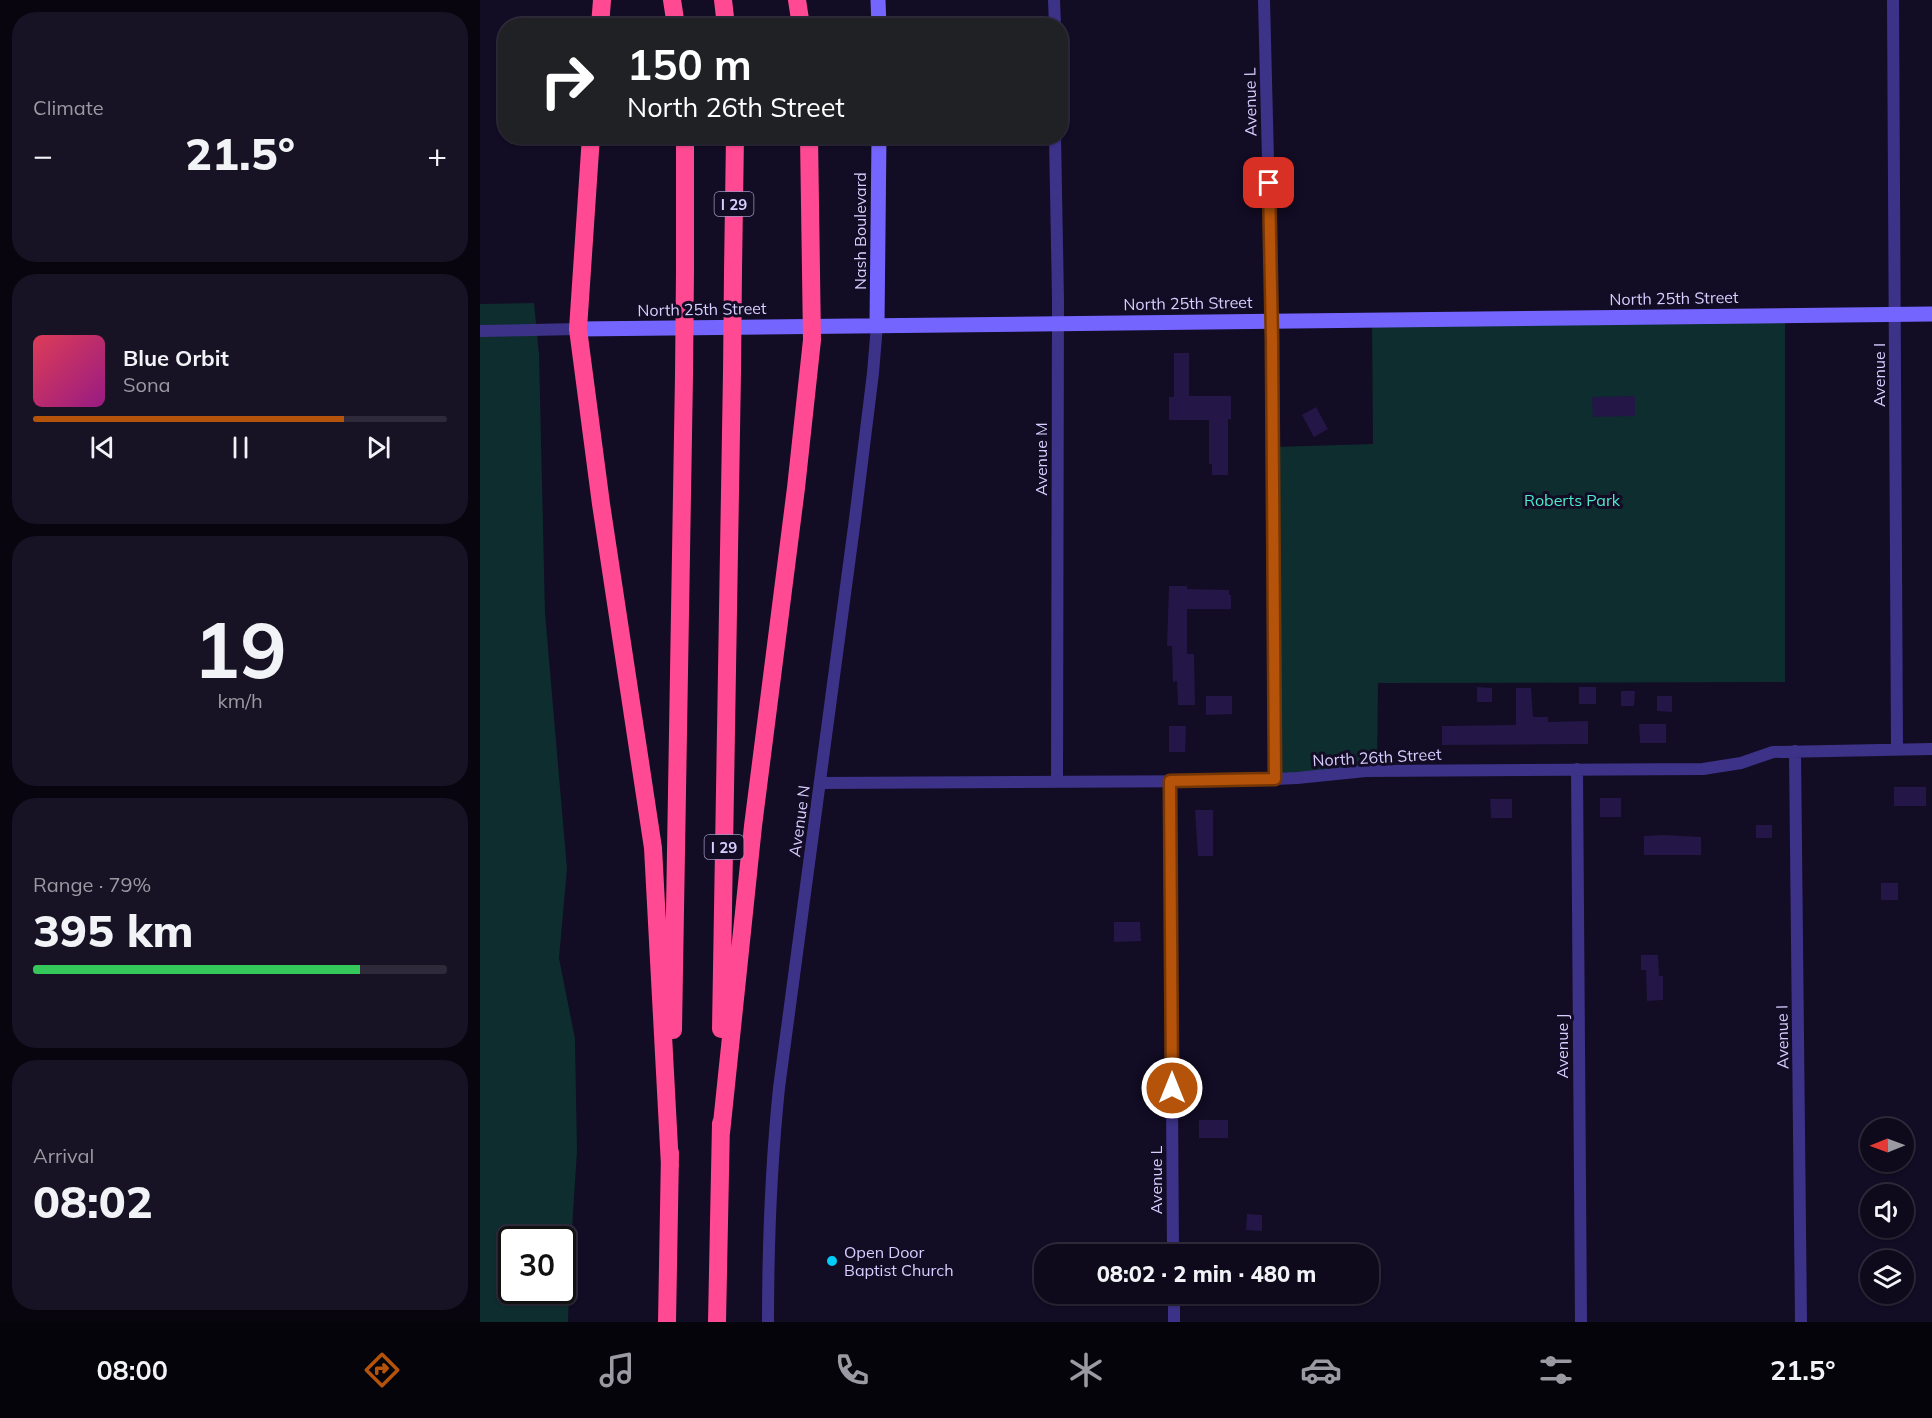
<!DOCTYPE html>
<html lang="en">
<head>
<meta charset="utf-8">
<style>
	body { margin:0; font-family:Mulish,sans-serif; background:#171224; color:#f1f3f6; height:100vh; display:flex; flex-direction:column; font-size:22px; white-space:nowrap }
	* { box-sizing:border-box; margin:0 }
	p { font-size:20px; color:#9b9aa3 }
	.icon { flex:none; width:33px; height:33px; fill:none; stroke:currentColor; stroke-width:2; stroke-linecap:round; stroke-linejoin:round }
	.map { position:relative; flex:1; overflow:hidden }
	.details { display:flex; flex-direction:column; gap:12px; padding:12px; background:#08050f; width:480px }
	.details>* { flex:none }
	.guide { position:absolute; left:18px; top:18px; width:570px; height:126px; border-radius:24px; box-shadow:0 2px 4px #0004,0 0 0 2px #2e2a3a; background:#202124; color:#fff; overflow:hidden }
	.needle { width:39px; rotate:269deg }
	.buttons { position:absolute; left:1380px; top:1118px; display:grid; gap:12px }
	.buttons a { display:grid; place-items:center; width:54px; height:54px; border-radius:50%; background:#0e091b; box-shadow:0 2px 4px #0004,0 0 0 2px #2e2a3a; font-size:30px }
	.speed { position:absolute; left:18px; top:1226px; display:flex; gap:12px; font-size:30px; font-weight:700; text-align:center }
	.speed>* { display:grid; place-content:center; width:78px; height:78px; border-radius:50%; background:#0e091b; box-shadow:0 2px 4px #0004,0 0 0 2px #2e2a3a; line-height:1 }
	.speed .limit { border:3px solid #111; border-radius:9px; background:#fff; color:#111 }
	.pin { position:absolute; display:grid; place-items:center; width:51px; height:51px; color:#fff; margin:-26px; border-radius:12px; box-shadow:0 3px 9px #0006 }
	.me { position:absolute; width:66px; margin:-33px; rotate:0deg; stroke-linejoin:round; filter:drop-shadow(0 0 4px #0008) }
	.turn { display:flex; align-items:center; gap:21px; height:126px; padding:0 30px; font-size:27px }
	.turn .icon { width:78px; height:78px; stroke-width:2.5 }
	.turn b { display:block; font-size:42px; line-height:51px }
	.big { font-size:45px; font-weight:800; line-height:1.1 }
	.details .widget { flex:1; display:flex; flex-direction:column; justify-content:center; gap:9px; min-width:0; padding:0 21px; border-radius:24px; background:#171224 }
	.details .dial { align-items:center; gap:0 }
	.dial b { font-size:78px; line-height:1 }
	.song { display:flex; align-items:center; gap:18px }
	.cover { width:72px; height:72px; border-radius:9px; background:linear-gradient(135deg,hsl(350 70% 55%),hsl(310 70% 35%)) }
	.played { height:6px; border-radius:3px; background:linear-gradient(90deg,#b45309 75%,#2e2a3a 75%) }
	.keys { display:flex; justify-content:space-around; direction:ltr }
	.heat { display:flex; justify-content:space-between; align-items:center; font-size:33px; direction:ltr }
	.charge { height:9px; border-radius:4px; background:linear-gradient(90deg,#34c759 79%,#2e2a3a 0) }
	.trip { position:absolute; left:554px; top:1244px; width:345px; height:60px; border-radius:24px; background:#0e091b; box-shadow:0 2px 4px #0004,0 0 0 2px #2e2a3a; font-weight:800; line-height:60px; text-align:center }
	.menu { display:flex; height:96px; justify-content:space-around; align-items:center; background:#06040b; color:#9b9aa3 }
	.menu .icon { width:42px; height:42px }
	.menu .selected { color:#b45309 }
	.menu b { font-size:27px; color:#f1f3f6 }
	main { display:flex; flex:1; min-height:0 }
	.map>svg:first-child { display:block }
	.green { fill:#0e2d2e; fill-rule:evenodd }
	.building { fill:#241646 }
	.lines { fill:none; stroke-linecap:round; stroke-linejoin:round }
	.street { stroke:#3c3287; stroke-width:12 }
	.secondary { stroke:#7565ff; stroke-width:15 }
	.highway { stroke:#ff4992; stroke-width:18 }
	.highway-bridge { stroke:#ff4992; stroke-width:18 }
	.route-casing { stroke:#753606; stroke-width:15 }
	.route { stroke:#b45309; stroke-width:10 }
	.poi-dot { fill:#00cdf9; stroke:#120c24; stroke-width:2 }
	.labels { text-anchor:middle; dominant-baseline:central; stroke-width:6; stroke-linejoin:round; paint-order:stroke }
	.shield { fill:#120c24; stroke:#9d94bd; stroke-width:1.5 }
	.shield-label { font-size:15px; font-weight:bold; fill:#d8ceff }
	.street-label { font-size:16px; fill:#d8ceff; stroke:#120c24 }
	.park-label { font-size:16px; fill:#4feacf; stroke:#120c24 }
	.poi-label { font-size:16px; fill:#d8ceff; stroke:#120c24; text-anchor:start }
</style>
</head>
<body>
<main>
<section class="details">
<div class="widget"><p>Climate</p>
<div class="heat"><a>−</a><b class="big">21.5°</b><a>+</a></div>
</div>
<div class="widget">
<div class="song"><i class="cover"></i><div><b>Blue Orbit</b><p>Sona</p></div></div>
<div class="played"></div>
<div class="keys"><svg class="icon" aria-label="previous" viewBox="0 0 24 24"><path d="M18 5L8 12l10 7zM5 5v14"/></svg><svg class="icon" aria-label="pause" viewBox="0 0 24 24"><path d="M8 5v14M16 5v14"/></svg><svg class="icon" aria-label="next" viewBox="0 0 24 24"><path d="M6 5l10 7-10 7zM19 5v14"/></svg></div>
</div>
<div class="widget dial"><b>19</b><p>km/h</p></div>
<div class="widget"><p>Range · 79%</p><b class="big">395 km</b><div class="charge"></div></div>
<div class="widget"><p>Arrival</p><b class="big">08:02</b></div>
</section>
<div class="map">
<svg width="1452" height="1322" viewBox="0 0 1452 1322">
	<rect width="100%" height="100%" fill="#120c24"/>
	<path class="green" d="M54,303L59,354L65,613L87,869L79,958L95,1039L97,1151L90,1261L88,1322H0V304ZM32,1239H82V1290H32Z
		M1305,315V682L898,683L897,771L795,779L793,447L893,444L892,319Z"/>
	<path class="building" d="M694,353H709V396H751V419H748V475H732V464H729V420H689V397H694Z
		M1155,396V416L1113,417L1112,397Z
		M836,407L848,429L834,437L822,415Z
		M689,586H707V589L749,590V595H751V609H707V654H714L715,705H698L697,681L693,682L692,646H687Z
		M997,687L1012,688V702H997Z
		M1099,687H1116V704H1099Z
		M1036,688H1051L1053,717H1068V722L1108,721V744L962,745V726L1036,725Z
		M1141,691H1155L1154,706H1141Z
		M726,696H752V714L726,715Z
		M1177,696H1192V712L1177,711Z
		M1159,724H1186V743H1160Z
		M689,726H706L705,752H689Z
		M1414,787H1446V806H1414Z
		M1120,798H1141V817H1120Z
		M1010,799H1032V818H1011Z
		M715,810H733V856H718Z
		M1276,825H1292V838H1276Z
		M1183,835L1221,837V855H1164V836Z
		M1401,883H1418V900H1401Z
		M634,922H660L661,941L634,942Z
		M1161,955H1178L1179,976H1183V1000L1167,1001L1166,970H1161Z
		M719,1120H748V1138H719Z
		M767,1214L782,1215V1231L766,1230Z"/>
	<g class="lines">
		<path class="street" d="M574,0L575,26
			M784,0L792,320L795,779
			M1413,0L1417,749
			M575,136L578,300L577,782
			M0,331L98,329
			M1315,751L1321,1322
			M1097,769L1101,1322
			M690,781L693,1254
			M341,783L753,781L817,778L886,771L1223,769L1261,763L1293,752L1452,749
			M694,1293V1322
			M288,1322C288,1243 291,1166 299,1088L375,519L393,373L397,325"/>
		<path class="secondary" d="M398,0L399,26
			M397,325L399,136
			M98,329L1452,314"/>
		<path class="highway" d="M192,0L196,26
			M243,0L246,26
			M317,0L321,26
			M120,26L122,0
			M111,136L98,329L121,504L173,848L190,1166
			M205,136V270
			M253,271L255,136
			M241,1029L252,372
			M193,1030L204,375
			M241,1133L273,826L316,488L332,340L329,136
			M187,1322L190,1153
			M237,1322L241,1123"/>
		<path class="highway-bridge" d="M252,372L253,271
			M204,375L205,270"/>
	</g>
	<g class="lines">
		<defs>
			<path id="route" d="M692,1088L690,781L795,779L792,340L789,183"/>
		</defs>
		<use href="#route" class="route-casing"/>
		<use href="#route" class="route"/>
	</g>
	<circle class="poi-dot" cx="352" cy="1261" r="6"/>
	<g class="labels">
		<g class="shield">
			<rect x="234.5" y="192" width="39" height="24" rx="4.5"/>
			<rect x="224.5" y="835" width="39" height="24" rx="4.5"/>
		</g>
		<g class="shield-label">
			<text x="254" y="204">I 29</text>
			<text x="244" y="847">I 29</text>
		</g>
		<g class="street-label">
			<text transform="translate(770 102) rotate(-91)">Avenue L</text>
			<text transform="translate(380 231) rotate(-90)">Nash Boulevard</text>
			<text transform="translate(1194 298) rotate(-1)">North 25th Street</text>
			<text transform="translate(708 303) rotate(-1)">North 25th Street</text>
			<text transform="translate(222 309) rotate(-1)">North 25th Street</text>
			<text transform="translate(1399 375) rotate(-90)">Avenue I</text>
			<text transform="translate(561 459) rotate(-90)">Avenue M</text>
			<text transform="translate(897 757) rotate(-3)">North 26th Street</text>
			<text transform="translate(319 821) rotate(-82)">Avenue N</text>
			<text transform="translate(1302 1037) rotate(-91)">Avenue I</text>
			<text transform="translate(1082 1046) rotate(-90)">Avenue J</text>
			<text transform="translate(676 1180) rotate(-90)">Avenue L</text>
		</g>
		<g class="park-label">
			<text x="1092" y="500">Roberts Park</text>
		</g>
		<g class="poi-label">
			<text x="364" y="1252">Open Door<tspan x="364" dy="18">Baptist Church</tspan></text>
		</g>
	</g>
</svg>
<div class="buttons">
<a><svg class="needle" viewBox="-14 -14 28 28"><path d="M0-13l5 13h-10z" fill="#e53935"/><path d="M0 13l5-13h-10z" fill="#9b9aa3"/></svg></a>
<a><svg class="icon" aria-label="sound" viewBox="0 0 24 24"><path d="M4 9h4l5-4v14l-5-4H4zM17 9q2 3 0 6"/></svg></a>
<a><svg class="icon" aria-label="layers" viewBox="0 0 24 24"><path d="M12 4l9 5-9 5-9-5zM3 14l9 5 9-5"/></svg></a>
</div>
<div class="speed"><div class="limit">30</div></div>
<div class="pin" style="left:789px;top:183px;background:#d93025"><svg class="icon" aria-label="arrive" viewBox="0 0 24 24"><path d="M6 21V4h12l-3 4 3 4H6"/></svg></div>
<svg class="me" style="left:692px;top:1088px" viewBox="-20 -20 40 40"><circle r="17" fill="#b45309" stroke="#fff" stroke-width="3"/><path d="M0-11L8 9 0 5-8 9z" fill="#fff"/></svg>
<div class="trip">08:02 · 2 min · 480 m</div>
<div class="guide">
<div class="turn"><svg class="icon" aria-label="right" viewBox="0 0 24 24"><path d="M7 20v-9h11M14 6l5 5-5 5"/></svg><div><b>150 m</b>North 26th Street</div></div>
</div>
</div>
</main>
<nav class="menu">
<b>08:00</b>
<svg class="icon selected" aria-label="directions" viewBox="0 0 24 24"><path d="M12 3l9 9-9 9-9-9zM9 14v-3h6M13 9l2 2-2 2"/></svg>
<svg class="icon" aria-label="music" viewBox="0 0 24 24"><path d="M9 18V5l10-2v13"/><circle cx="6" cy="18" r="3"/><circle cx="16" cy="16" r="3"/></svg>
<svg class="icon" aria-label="phone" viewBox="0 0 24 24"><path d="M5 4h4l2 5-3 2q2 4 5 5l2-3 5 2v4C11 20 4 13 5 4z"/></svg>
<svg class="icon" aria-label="climate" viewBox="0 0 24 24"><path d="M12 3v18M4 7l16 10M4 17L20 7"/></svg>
<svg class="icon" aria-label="car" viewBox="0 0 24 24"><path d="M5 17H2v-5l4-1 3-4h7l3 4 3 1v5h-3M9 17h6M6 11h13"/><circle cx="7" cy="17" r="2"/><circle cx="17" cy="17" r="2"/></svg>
<svg class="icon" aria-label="filters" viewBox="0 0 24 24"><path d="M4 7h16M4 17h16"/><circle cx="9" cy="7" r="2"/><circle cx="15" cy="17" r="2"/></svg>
<b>21.5°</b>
</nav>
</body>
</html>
